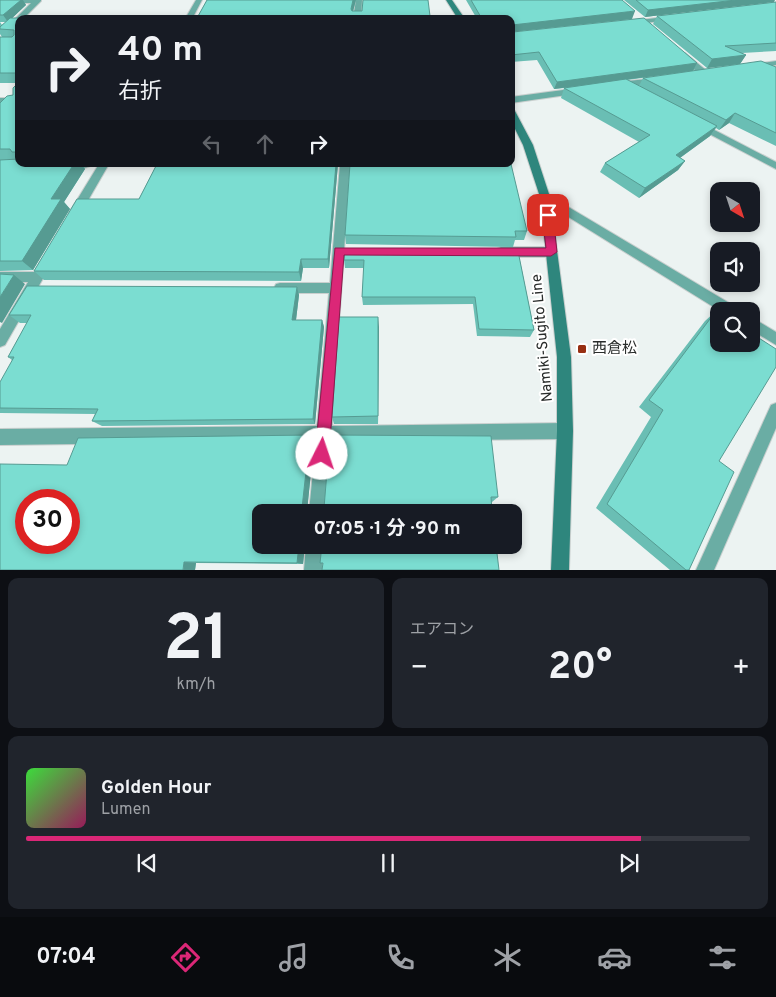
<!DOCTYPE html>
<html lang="ja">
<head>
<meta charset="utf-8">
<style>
	body { margin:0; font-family:Overpass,"Noto Sans JP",sans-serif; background:#20242c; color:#f1f3f6; height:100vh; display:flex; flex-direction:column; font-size:19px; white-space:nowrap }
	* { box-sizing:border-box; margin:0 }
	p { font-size:16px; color:#9ea1a6 }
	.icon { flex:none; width:28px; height:28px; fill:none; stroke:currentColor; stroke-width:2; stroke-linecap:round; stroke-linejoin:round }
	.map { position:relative; height:570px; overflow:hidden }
	.details { display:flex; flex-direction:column; gap:8px; padding:8px; background:#0d0f14; flex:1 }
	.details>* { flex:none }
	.hud { position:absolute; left:15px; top:15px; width:500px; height:152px; border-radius:10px; box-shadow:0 2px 8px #0003; background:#171b24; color:#f1f3f6; overflow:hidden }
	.needle { width:32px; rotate:141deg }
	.fabs { position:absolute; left:710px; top:182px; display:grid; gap:10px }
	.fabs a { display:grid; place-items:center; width:50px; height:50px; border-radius:10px; background:#171b24; box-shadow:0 2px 8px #0003; font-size:25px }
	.speed { position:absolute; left:15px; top:489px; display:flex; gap:10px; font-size:25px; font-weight:700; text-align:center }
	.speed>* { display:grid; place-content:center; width:65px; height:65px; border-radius:50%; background:#171b24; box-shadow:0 2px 8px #0003; line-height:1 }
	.speed .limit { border:8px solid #d22; background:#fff; color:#111 }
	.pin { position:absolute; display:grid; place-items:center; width:42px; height:42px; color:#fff; margin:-21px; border-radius:10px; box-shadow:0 2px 8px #0006 }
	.me { position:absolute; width:55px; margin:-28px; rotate:4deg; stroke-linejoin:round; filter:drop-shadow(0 0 4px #0008) }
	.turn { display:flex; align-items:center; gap:18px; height:105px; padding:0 20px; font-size:22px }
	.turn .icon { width:65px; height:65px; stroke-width:2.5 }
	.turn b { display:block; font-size:35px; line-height:42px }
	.lanes { display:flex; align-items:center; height:48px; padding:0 20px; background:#0003; justify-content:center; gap:25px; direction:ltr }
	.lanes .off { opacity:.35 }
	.big { font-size:38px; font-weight:700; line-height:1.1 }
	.details .widget { flex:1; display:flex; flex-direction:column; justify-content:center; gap:8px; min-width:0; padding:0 18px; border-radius:10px; background:#20242c }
	.details .dial { align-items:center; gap:0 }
	.dial b { font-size:65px; line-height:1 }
	.song { display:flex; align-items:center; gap:15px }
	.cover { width:60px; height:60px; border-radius:8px; background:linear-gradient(135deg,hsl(120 70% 55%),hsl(330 70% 35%)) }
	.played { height:5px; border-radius:2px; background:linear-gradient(90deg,#db2777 85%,#363941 85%) }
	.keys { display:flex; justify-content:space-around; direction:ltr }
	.heat { display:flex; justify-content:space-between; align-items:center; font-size:28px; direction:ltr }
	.details .tiles { flex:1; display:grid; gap:8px; grid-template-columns:1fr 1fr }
	.widget:last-child { grid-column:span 2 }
	.trip { position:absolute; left:252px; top:504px; width:270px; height:50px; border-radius:10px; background:#171b24; box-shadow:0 2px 8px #0003; font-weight:700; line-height:50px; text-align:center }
	.menu { display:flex; height:80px; justify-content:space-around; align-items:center; background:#090b0e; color:#9ea1a6 }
	.menu .icon { width:35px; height:35px }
	.menu .current { color:#db2777 }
	.menu b { font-size:22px; color:#f1f3f6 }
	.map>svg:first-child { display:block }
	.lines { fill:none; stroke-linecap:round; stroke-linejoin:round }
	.service-casing { stroke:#c9cfce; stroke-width:2 }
	.minor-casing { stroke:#c9cfce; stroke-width:2 }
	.secondary-casing { stroke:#c9cfce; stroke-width:2 }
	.service { fill:#6aada4; fill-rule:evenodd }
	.minor { fill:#6aada4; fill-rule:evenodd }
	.secondary { fill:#2e867d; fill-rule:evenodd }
	.wall { fill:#6abeb4 }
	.shaded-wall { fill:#569b92 }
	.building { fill:#7bddd1; stroke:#569b92; fill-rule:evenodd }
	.route { fill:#db2777; stroke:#8e194d }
	.poi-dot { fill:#972f13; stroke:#fff; stroke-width:2 }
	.labels { text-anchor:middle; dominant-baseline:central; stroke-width:4; stroke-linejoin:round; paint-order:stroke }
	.street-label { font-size:15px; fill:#292c2b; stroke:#fff }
	.poi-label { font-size:15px; fill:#292c2b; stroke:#fff; text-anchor:start }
</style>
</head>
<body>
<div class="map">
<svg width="776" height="570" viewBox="0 0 776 570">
	<rect width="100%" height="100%" fill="#ecf3f2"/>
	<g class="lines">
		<defs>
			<path id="service" d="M545,193L736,307L737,311H720L541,200L540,197L541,194Z
				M751,317L776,332V345L751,330Z"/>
			<path id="minor" d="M0,0H41V1L23,19H19V21L15,19L31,3H0Z
				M196,0H202L192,19H185Z
				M356,0H362L361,19H353Z
				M672,16L676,18L674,19L632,25L628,23L632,21Z
				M679,53H685L707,71V75H701L679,57Z
				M776,61V65L754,68L750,66L754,64Z
				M657,78H660V82L618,88L614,85L618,82Z
				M578,88L582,91L581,93L511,103V97Z
				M0,98H19V104H0Z
				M699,122L776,162V169L696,127V123Z
				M61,164H93C87,170 67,170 61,164Z
				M99,164H109L79,216H71L69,213Z
				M340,164H350L332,426L565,423L570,426L573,431L570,436L565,439L331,441L326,512H309L316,441L0,445V429L317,426L329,293H280L276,292L274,288L276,284L280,283H330Z
				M501,247H551L555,249L557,252L555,255L551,257H501L497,255L495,252L497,249Z
				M47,256L51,258L53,261L5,345L0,347V329L28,282H0V272H34L43,258Z
				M776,403V428L714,570H696L771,405Z
				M306,545H324L322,570H304Z"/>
			<path id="secondary" d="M446,0H452L465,19H458Z
				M511,108L515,111L533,145L550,197L571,357L573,431L569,570H551L557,431V357L540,197L523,145L511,121Z"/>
		</defs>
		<use href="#service" class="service-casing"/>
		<use href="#minor" class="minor-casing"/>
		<use href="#secondary" class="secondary-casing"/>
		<use href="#service" class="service"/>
		<use href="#minor" class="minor"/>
		<use href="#secondary" class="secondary"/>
	</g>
	<path class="wall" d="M0,0H23L26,5L12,18H197L207,0H356L353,11L430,16V19H19V164H81L85,169L64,202L70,209L33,270L0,271V103L13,95L18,83H0V37H2L0,34V22L2,25L6,22H0Z
		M466,0H622L632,19L513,32L697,63L693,71L627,80L639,86L643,78L776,67V146L729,123L719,130L716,128L710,136L680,158L685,161L678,170L639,198L600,172L605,163L639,142L561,98L564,88L554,89L537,60L511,62V19H477Z
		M624,0H775L645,17Z
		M776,2V51L742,53L746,55L740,64L707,68L653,24L657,16Z
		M157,164H338L329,268H303L301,281L44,280L34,271L139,199Z
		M350,164L527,231L524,240H515L513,247L346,244L345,235Z
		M518,251L534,330L530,337L477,336L473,304L363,305L362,297L364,268H345L344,260Z
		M297,287L299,295L296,320H322L324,327L315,424L102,426L92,421L95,414L0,413V408L12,360L8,357L27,323H20L9,315Z
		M716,311L719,461L689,570H670L596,508L651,417L639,407L705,321Z
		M379,327L378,424H334L332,417Z
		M330,435L498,497L492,502L261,545H305L303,564L196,563L195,570L67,465L314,443L307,510H322L324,508Z"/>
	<path class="shaded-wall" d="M21,0H23L26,5L8,22L3,15Z
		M353,0H356L351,19V9Z
		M736,0H775L774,2L645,17L648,10Z
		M635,11L632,19L511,32V26L512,25Z
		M746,55L740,64L707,68L712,59Z
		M697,63L693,71L554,89L557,82Z
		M735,113L729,123L719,130L726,120Z
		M717,126L710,136L670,165L676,155Z
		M685,161L678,170L639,198L645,188Z
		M74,164H81L85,169L64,202L70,209L33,270L22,261L51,199Z
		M336,164H338L329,268L328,259Z
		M301,259L303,268L301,281L299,272Z
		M14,275L25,284L2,323L0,322V297Z
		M297,287L299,295L295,328L292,320Z
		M378,317L379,327L378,424Z
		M322,320L324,327L315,424L313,419Z
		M310,435L314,443L307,512L302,508Z
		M299,545H305L303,564L297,563Z
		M184,562L196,563L195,570H183Z"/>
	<path class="building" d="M0,0H21L3,15H0Z
		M207,0H353L351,9L352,11H362L363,0H428L430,16H427L428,19H19V73H0V37H12L14,35V30L0,29V27L10,18H197Z
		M471,0H622L635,11L512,25L511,26V19H482Z
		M636,0H736L648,10Z
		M776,2V43L725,46L746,55L712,59L657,16Z
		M644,18L697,63L557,82L539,52L511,55V28L513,32Z
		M761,61L776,67V133L735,113L726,120L643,78Z
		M626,79L717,126L676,155L685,161L645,188L605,163L650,135L564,88Z
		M19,82V152H12L10,149H0V103L7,96L13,95V88Z
		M19,159V164H74L51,199H61L22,261H0V160Z
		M157,164H336L328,259H301L299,272L34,271L77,199H139Z
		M350,164H511L527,231H515L516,237L345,235Z
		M345,250L518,251L534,330L479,329L475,297H362L364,260H344Z
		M0,274L14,275L0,297Z
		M27,286L297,287L292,320H322L313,419L92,421L98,409L0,408V382L14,357H8L31,315H9Z
		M716,311L719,313V344H751V333L776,349V367L719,461L734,472L689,570H686L607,504L663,410L649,400Z
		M339,317H378V416L332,417Z
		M310,435L302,508L304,510H322L324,508L330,435L491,436L498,497H491L492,512H261V545H299L297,563L184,562L183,570H0V464L67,465L78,438ZM26,500H69V542H26Z
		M322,545H496L499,570H322L323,563H320Z"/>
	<path class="route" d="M548,211L553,215L557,252L551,256L344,255L329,454L327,459L322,461L317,459L315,454L335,248H546L542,215Z"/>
	<rect class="poi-dot" x="577" y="344" width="10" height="10" rx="2.5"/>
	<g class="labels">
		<g class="street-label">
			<text transform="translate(543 338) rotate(-95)">Namiki-Sugito Line</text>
		</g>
		<g class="poi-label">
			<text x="592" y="349">西倉松</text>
		</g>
	</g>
</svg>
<div class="fabs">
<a><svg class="needle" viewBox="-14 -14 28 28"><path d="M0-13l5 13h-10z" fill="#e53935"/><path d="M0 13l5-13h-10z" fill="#9ea1a6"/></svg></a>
<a><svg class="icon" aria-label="sound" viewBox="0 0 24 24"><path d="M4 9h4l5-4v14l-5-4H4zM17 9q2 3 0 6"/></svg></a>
<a><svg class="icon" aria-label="search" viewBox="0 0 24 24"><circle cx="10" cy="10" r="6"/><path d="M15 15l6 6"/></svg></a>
</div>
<div class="speed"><div class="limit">30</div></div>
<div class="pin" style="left:548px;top:215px;background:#d93025"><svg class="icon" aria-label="arrive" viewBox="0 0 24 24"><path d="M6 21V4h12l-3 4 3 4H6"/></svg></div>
<svg class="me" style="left:322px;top:454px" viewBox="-20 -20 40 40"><circle r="19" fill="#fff"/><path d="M0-13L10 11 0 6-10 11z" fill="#db2777"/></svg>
<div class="trip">07:05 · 1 分 · 90 m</div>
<div class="hud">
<div class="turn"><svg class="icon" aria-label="right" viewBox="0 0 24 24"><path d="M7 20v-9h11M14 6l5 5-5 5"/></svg><div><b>40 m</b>右折</div></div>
<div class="lanes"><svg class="icon off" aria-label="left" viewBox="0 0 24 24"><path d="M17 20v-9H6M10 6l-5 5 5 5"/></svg><svg class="icon off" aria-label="ahead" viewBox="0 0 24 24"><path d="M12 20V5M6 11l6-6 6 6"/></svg><svg class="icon" aria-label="right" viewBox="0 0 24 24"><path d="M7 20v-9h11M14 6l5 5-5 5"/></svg></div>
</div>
</div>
<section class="details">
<div class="tiles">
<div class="widget dial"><b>21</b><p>km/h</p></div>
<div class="widget"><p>エアコン</p>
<div class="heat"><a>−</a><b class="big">20°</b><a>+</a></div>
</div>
<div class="widget">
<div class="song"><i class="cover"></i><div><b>Golden Hour</b><p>Lumen</p></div></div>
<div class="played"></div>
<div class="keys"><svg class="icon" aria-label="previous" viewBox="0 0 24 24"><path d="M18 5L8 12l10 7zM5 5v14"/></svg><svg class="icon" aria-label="pause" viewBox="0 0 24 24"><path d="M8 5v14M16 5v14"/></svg><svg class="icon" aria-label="next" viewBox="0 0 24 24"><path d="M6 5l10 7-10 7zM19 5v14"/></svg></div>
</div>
</div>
</section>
<nav class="menu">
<b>07:04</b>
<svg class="icon current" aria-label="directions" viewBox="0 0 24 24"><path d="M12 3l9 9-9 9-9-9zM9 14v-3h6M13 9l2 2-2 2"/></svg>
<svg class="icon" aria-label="music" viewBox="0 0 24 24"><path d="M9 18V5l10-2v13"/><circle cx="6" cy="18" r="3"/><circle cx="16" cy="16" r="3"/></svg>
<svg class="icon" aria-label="phone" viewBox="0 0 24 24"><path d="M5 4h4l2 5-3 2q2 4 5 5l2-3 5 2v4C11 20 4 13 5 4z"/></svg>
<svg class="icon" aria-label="climate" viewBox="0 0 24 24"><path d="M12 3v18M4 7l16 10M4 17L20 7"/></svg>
<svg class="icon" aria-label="car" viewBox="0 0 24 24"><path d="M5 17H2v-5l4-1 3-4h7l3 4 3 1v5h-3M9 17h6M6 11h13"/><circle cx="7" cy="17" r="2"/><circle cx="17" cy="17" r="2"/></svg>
<svg class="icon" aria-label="filters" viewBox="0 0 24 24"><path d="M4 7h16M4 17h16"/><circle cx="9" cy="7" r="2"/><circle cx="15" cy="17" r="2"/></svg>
</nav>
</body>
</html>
